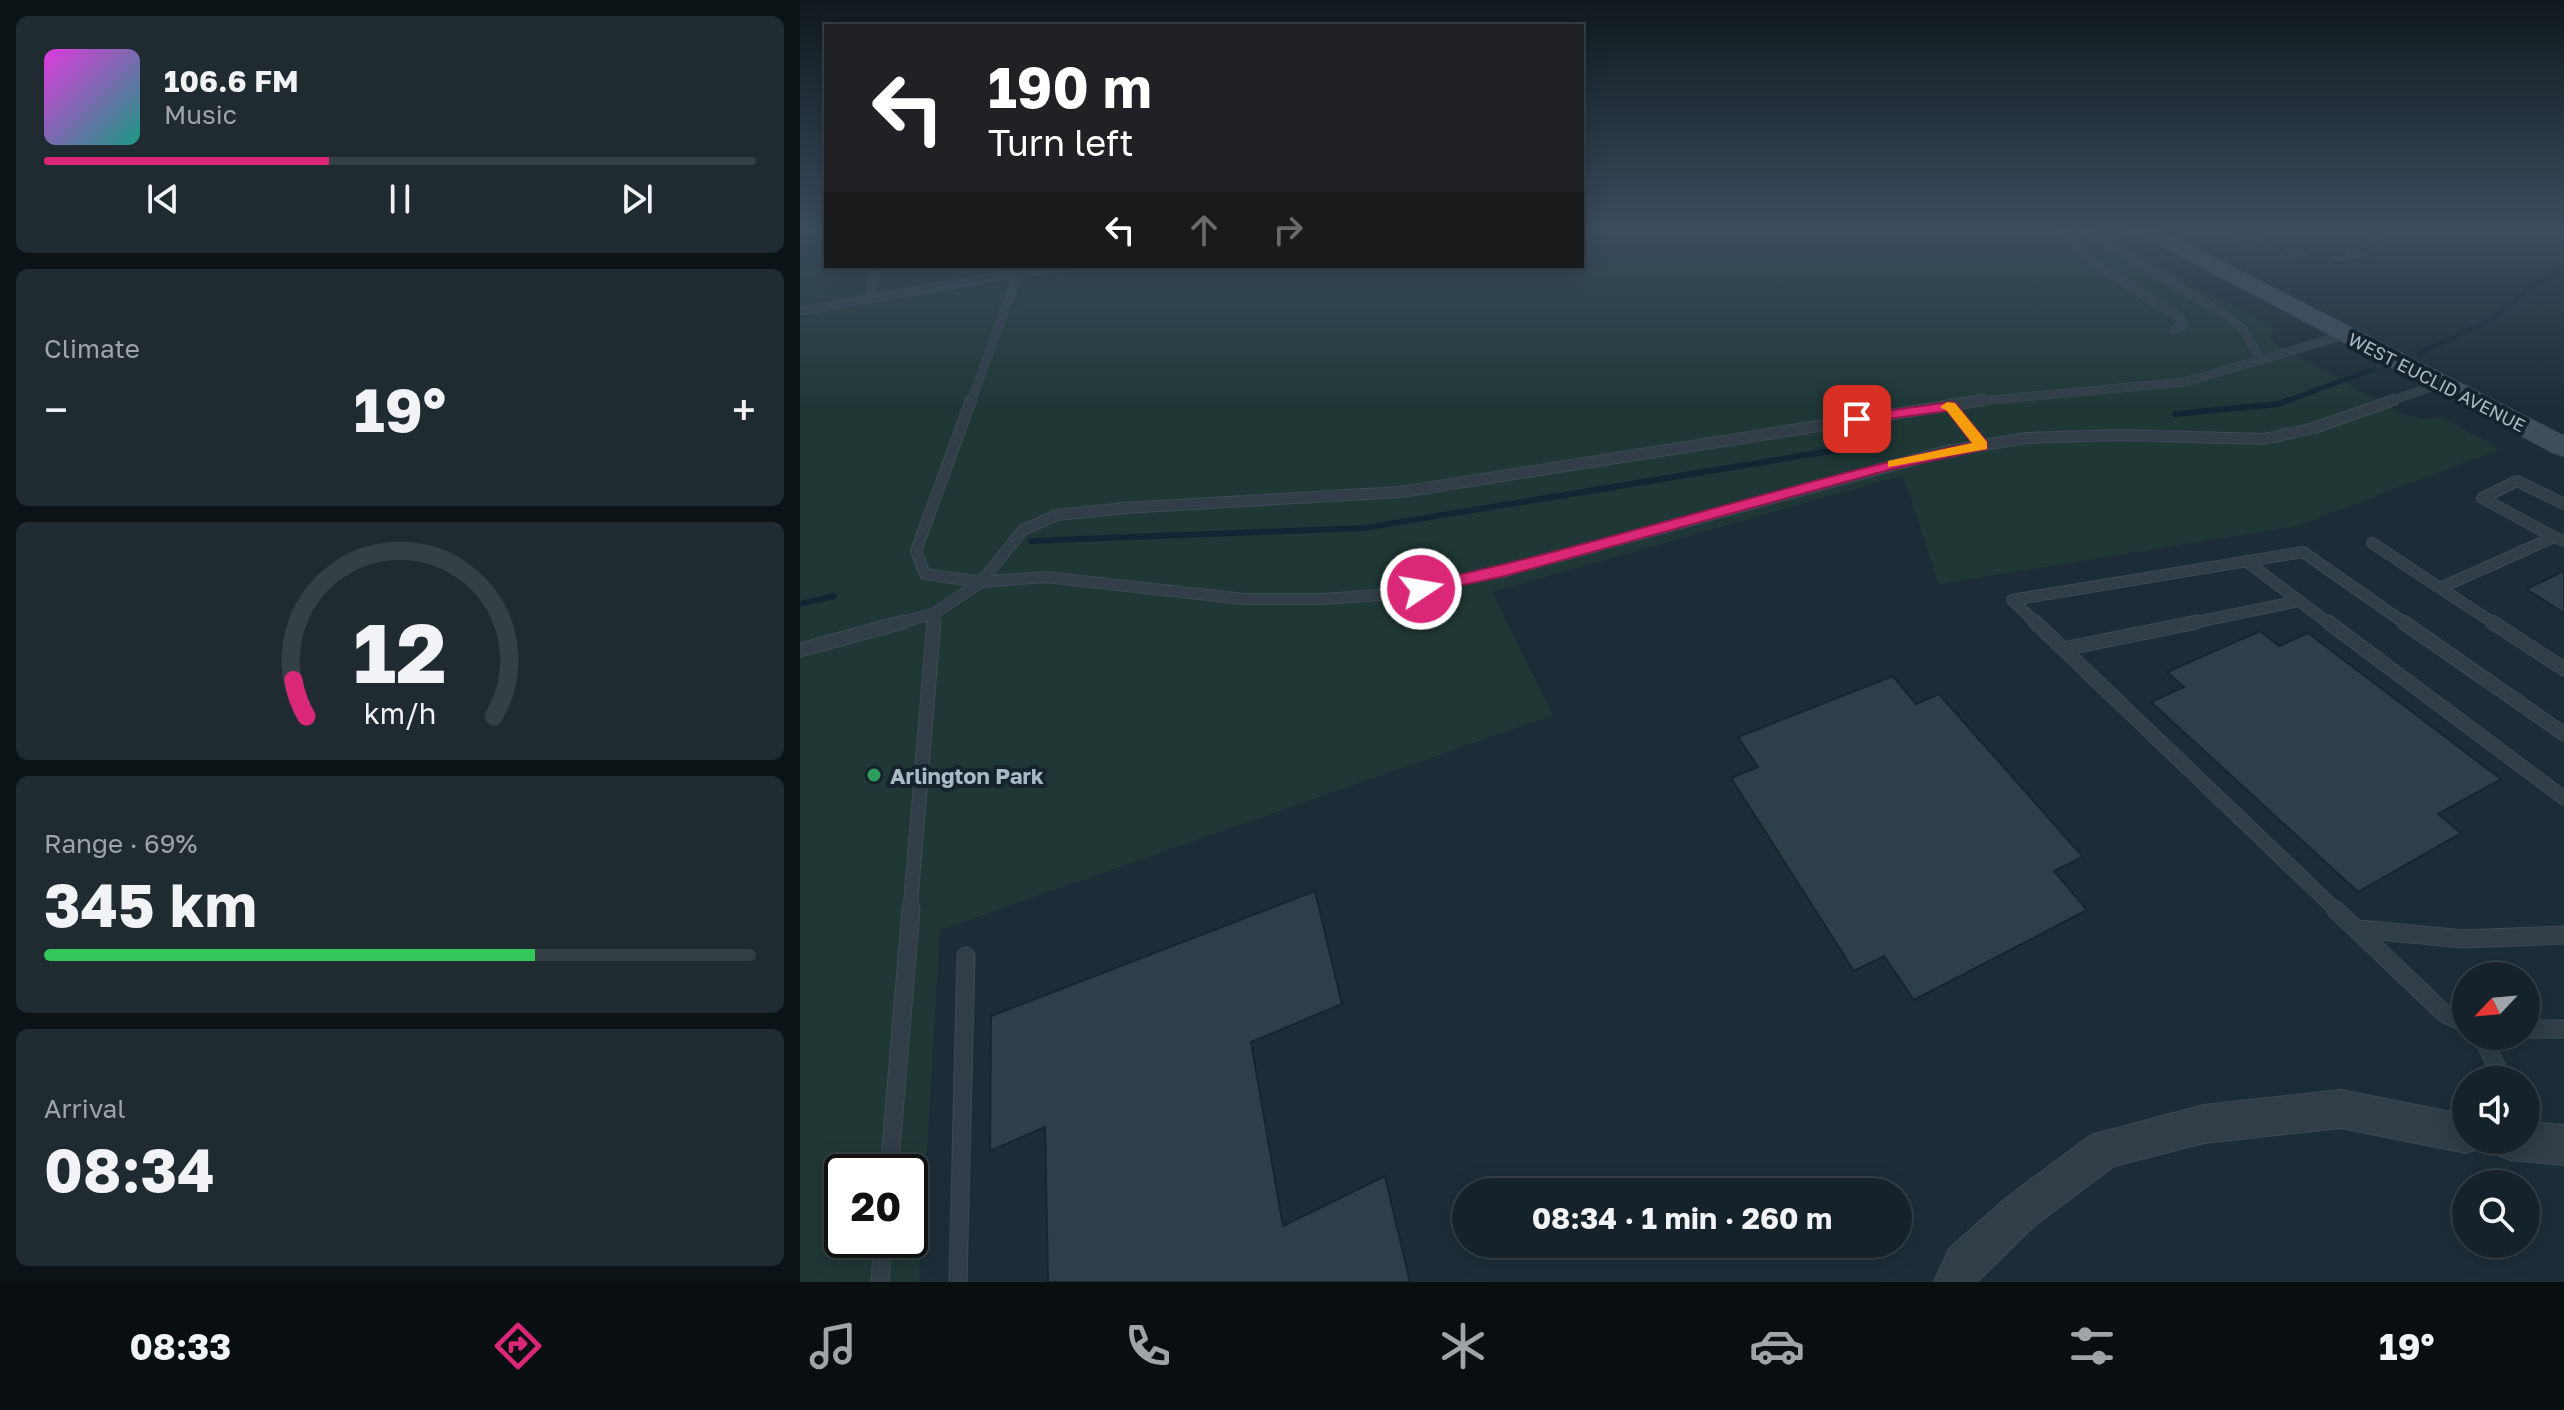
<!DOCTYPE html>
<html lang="en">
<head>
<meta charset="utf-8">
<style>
	body { margin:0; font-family:"Golos Text",sans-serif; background:#1f2a31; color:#f1f3f6; height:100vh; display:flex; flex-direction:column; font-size:30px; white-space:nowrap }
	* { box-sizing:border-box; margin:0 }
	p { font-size:26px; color:#9ea4a8 }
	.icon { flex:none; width:44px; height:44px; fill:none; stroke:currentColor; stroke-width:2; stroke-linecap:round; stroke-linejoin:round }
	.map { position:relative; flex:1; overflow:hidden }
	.sheet { display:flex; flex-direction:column; gap:16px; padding:16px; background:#0c1317; width:800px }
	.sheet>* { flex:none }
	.hud { position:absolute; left:24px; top:24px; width:760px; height:244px; border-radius:0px; box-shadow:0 4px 20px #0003,0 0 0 2px #353f46; background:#202124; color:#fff; overflow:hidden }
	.needle { width:52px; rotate:244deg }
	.buttons { position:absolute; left:1652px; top:962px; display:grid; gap:16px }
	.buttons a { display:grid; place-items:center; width:88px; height:88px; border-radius:50%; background:#162229; box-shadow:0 4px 20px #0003,0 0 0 2px #353f46; font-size:40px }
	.speed { position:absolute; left:24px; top:1154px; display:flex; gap:16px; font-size:40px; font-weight:700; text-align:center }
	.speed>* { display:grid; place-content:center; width:104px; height:104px; border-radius:50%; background:#162229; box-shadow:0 4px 20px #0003,0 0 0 2px #353f46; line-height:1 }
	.speed .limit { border:4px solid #111; border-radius:12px; background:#fff; color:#111 }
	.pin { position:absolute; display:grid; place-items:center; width:68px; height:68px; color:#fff; margin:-34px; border-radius:16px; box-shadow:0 4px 12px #0006 }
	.me { position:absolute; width:88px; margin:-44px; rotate:78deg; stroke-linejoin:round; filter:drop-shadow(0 0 6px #0008) }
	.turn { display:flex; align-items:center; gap:28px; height:168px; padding:0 32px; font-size:36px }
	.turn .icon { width:104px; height:104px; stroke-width:2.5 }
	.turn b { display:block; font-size:56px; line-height:68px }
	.lanes { display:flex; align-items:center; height:76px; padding:0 32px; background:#0003; justify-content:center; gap:40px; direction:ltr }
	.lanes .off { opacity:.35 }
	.big { font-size:60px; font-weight:700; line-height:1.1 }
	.sheet .card { flex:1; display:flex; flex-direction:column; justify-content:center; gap:12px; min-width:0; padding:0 28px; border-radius:12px; background:#1f2a31 }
	.sheet .dial { align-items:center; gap:0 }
	.dial svg { height:208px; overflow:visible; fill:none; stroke:#353f46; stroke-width:7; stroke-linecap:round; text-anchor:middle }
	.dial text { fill:#f1f3f6; stroke:none }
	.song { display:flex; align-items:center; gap:24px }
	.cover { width:96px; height:96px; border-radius:12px; background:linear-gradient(135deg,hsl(300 70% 55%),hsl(170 70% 35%)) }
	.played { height:8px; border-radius:4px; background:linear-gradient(90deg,#db2777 40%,#353f46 40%) }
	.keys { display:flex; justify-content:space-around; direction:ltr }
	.heat { display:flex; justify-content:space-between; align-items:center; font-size:44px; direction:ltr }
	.charge { height:12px; border-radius:6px; background:linear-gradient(90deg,#34c759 69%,#353f46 0) }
	.trip { position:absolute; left:652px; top:1178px; width:460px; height:80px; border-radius:40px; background:#162229; box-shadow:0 4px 20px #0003,0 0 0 2px #353f46; font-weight:700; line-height:80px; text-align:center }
	.menu { display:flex; height:128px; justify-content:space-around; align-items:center; background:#090e10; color:#9ea4a8 }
	.menu .icon { width:56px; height:56px }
	.menu .current { color:#db2777 }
	.menu b { font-size:36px; color:#f1f3f6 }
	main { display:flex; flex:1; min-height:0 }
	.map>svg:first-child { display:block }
	.green { fill:#1f3836; fill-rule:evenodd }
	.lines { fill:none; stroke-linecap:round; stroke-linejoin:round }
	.stream-far1 { stroke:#112634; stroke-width:5 }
	.stream { stroke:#112634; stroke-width:6 }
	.building { fill:#2c3f4b; stroke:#19252e; stroke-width:2 }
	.service-far3-casing { stroke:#3d4a54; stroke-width:9 }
	.service-far2-casing { stroke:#3d4a54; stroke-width:12 }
	.service-far1-casing { stroke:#3d4a54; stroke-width:15 }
	.service-casing { stroke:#3d4a54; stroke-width:19 }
	.minor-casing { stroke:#3d4a54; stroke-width:2 }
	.secondary-casing { stroke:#3d4a54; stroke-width:2 }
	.service-far3 { stroke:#313e47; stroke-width:8 }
	.service-far2 { stroke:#313e47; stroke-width:10 }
	.service-far1 { stroke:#313e47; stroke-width:13 }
	.service { stroke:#313e47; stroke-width:17 }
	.minor { fill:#313e47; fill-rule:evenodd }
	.secondary { fill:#3f4e5b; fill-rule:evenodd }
	.route { fill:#db2777; stroke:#8e194d; stroke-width:2 }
	.slow { fill:#f59e0b }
	.leisure-dot { fill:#2e9e5b; stroke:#17232c; stroke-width:3 }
	.labels { text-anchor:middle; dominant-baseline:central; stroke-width:8; stroke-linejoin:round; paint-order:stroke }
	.far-street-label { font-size:18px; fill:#aabac5; stroke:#17232c }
	.poi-label { font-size:22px; font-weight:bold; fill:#aabac5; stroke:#17232c; text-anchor:start }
</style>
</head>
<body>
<main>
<section class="sheet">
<div class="card">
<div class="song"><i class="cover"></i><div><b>106.6 FM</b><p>Music</p></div></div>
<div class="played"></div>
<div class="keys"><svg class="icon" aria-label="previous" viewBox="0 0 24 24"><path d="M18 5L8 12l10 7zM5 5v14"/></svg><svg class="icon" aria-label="pause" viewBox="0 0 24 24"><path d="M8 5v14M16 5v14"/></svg><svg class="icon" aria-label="next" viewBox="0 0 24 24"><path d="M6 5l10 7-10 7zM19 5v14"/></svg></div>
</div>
<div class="card"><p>Climate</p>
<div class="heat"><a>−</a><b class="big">19°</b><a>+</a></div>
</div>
<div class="card dial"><svg viewBox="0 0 100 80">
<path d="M14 69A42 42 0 1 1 86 69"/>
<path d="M14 69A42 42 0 0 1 9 55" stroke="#db2777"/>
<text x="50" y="56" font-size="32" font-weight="700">12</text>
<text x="50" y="72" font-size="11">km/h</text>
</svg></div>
<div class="card"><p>Range · 69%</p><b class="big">345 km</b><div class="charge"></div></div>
<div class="card"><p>Arrival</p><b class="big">08:34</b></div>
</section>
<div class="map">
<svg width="1764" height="1282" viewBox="0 0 1764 1282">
	<rect width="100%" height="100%" fill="#1d2d37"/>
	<path class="green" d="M0,229H26V266H782V229H1304L1374,273L1477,331L1469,337L1475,344L1600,413L1622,419L1641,417L1700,449L1497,526L1139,584L1103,475L692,592L753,715L140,930L119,1282H0ZM42,1172H110V1240H42Z"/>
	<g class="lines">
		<path class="stream-far1" d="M1619,353L1691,320L1729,288L1764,269
			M1484,402L1574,369"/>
		<path class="stream" d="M1375,414L1478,404L1489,400
			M231,541L564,528L1055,447
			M0,604L34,596"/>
	</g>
	<path class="building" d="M1569,230L1582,232L1588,244L1566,241L1562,233H1571Z
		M1453,232L1467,241L1441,244L1430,237Z
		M1554,246L1575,257L1538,263L1527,257L1543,255L1538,252L1546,251L1542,248Z
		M1479,247L1507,250L1516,259H1491Z
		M1764,571V613L1726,589Z
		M1460,631L1479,646L1508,633L1701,779L1638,814L1661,833L1558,892L1351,702L1384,687L1367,672Z
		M1093,676L1116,704L1139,694L1283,857L1254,871L1287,910L1114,1000L1084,956L1054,971L931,778L958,767L938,737Z
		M515,891L542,1004L451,1042L483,1226L585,1176L610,1282H248L245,1127L190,1151L191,1016Z"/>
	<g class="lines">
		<defs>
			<path id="service-far3" d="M1260,229L1291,261L1380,318L1384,325L1374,330
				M1283,229L1431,319L1443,329L1461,360
				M69,299L77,266
				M0,311L218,273L280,266
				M171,402L218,273
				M1170,402L1385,382L1545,335
				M1588,402L1642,383"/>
			<path id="service-far2" d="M171,400L116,551L125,574L181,582L245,577L444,599H523L593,594L705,571L1146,451L1227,438L1320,435L1464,439L1514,428L1594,400
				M1150,406L1182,445
				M1754,537L1682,498L1717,481L1764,504
				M1572,543L1640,588
				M1446,561L1530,624
				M96,624L135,613L181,582L223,530L257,515L325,508L601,492L1183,400
				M134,624L135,613
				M1237,624L1212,600L1503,552L1606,624
				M1387,624L1499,601
				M1695,624L1640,588L1754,537L1764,541"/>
			<path id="service-far1" d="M1235,622L1537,911
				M1528,622L1764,798
				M1603,622L1764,734
				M1692,622L1764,669
				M1263,649L1397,622
				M0,650L103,622
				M110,911L134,622"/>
			<path id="service" d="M1535,909L1645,1014L1666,1023
				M1559,929L1664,939L1764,935
				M1726,1029H1764
				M1682,1036L1703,1080
				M89,1172L111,909
				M80,1282L83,1240
				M158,1282L166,956"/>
			<path id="minor" d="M1541,1090L1666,1115V1140H1683L1680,1148L1666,1153L1541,1128L1404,1143L1314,1166L1234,1226L1177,1282H1134L1149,1249L1206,1198L1291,1135L1404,1105Z
				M1726,1122L1764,1125V1165L1710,1160L1696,1154L1690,1140H1726Z"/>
			<path id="secondary" d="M1330,229H1357L1764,436V456L1754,453Z"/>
		</defs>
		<use href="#service-far3" class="service-far3-casing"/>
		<use href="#service-far2" class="service-far2-casing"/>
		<use href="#service-far1" class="service-far1-casing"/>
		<use href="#service" class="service-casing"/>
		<use href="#minor" class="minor-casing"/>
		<use href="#secondary" class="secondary-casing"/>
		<use href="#service-far3" class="service-far3"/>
		<use href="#service-far2" class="service-far2"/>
		<use href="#service-far1" class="service-far1"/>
		<use href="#service" class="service"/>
		<use href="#minor" class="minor"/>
		<use href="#secondary" class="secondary"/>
	</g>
	<linearGradient id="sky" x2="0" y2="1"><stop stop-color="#10191e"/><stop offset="0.56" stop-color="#3a4c5e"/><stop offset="1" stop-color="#3a4c5e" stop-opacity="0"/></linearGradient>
	<rect width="1764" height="409" fill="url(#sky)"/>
	<path class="route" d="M1150,402L1155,403L1187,442V449L1092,469L705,576L621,594L613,589L621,583C807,544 987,482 1172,443L1147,411L1057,423L1050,419L1057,415Z"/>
	<path class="slow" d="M1147,402L1155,403L1187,442V449L1088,467V461L1172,443L1147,411L1140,407Z"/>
	<circle class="leisure-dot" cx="74" cy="775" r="8"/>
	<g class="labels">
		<g class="far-street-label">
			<text transform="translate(1637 382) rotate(27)">WEST EUCLID AVENUE</text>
		</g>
		<g class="poi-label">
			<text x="90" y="775">Arlington Park</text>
		</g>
	</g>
</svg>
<div class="buttons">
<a><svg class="needle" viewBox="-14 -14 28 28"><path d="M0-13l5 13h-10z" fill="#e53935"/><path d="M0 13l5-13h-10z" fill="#9ea4a8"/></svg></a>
<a><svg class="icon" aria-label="sound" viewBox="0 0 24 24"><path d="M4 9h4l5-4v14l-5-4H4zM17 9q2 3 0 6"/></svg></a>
<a><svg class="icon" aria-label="search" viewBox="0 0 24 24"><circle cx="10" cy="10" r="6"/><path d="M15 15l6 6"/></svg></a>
</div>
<div class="speed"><div class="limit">20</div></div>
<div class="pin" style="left:1057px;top:419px;background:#d93025"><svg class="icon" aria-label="arrive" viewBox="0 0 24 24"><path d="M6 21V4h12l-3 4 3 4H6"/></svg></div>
<svg class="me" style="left:621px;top:589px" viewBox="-20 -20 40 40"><circle r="17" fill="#db2777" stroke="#fff" stroke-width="3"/><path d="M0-11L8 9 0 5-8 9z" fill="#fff"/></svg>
<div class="trip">08:34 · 1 min · 260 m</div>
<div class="hud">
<div class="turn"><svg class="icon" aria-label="left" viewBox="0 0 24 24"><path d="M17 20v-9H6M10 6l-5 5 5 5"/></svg><div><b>190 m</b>Turn left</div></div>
<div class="lanes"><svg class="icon" aria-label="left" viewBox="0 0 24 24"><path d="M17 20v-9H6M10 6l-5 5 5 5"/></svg><svg class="icon off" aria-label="ahead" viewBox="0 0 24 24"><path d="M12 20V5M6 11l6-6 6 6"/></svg><svg class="icon off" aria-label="right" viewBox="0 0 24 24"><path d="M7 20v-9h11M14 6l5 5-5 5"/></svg></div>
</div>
</div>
</main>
<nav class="menu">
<b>08:33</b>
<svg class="icon current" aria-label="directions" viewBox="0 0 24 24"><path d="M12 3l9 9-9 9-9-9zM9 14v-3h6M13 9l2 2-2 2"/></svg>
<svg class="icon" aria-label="music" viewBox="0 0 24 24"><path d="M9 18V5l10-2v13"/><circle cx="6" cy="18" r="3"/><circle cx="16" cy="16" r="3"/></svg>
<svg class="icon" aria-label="phone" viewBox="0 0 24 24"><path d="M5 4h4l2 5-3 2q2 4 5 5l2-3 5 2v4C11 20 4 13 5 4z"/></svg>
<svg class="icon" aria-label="climate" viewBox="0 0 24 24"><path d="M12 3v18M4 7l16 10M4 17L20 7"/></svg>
<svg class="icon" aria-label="car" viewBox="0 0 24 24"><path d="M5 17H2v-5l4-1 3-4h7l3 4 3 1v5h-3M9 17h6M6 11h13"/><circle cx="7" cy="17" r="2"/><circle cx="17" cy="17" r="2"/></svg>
<svg class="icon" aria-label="filters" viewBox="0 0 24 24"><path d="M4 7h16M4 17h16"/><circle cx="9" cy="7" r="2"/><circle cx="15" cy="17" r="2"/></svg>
<b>19°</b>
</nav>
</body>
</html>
